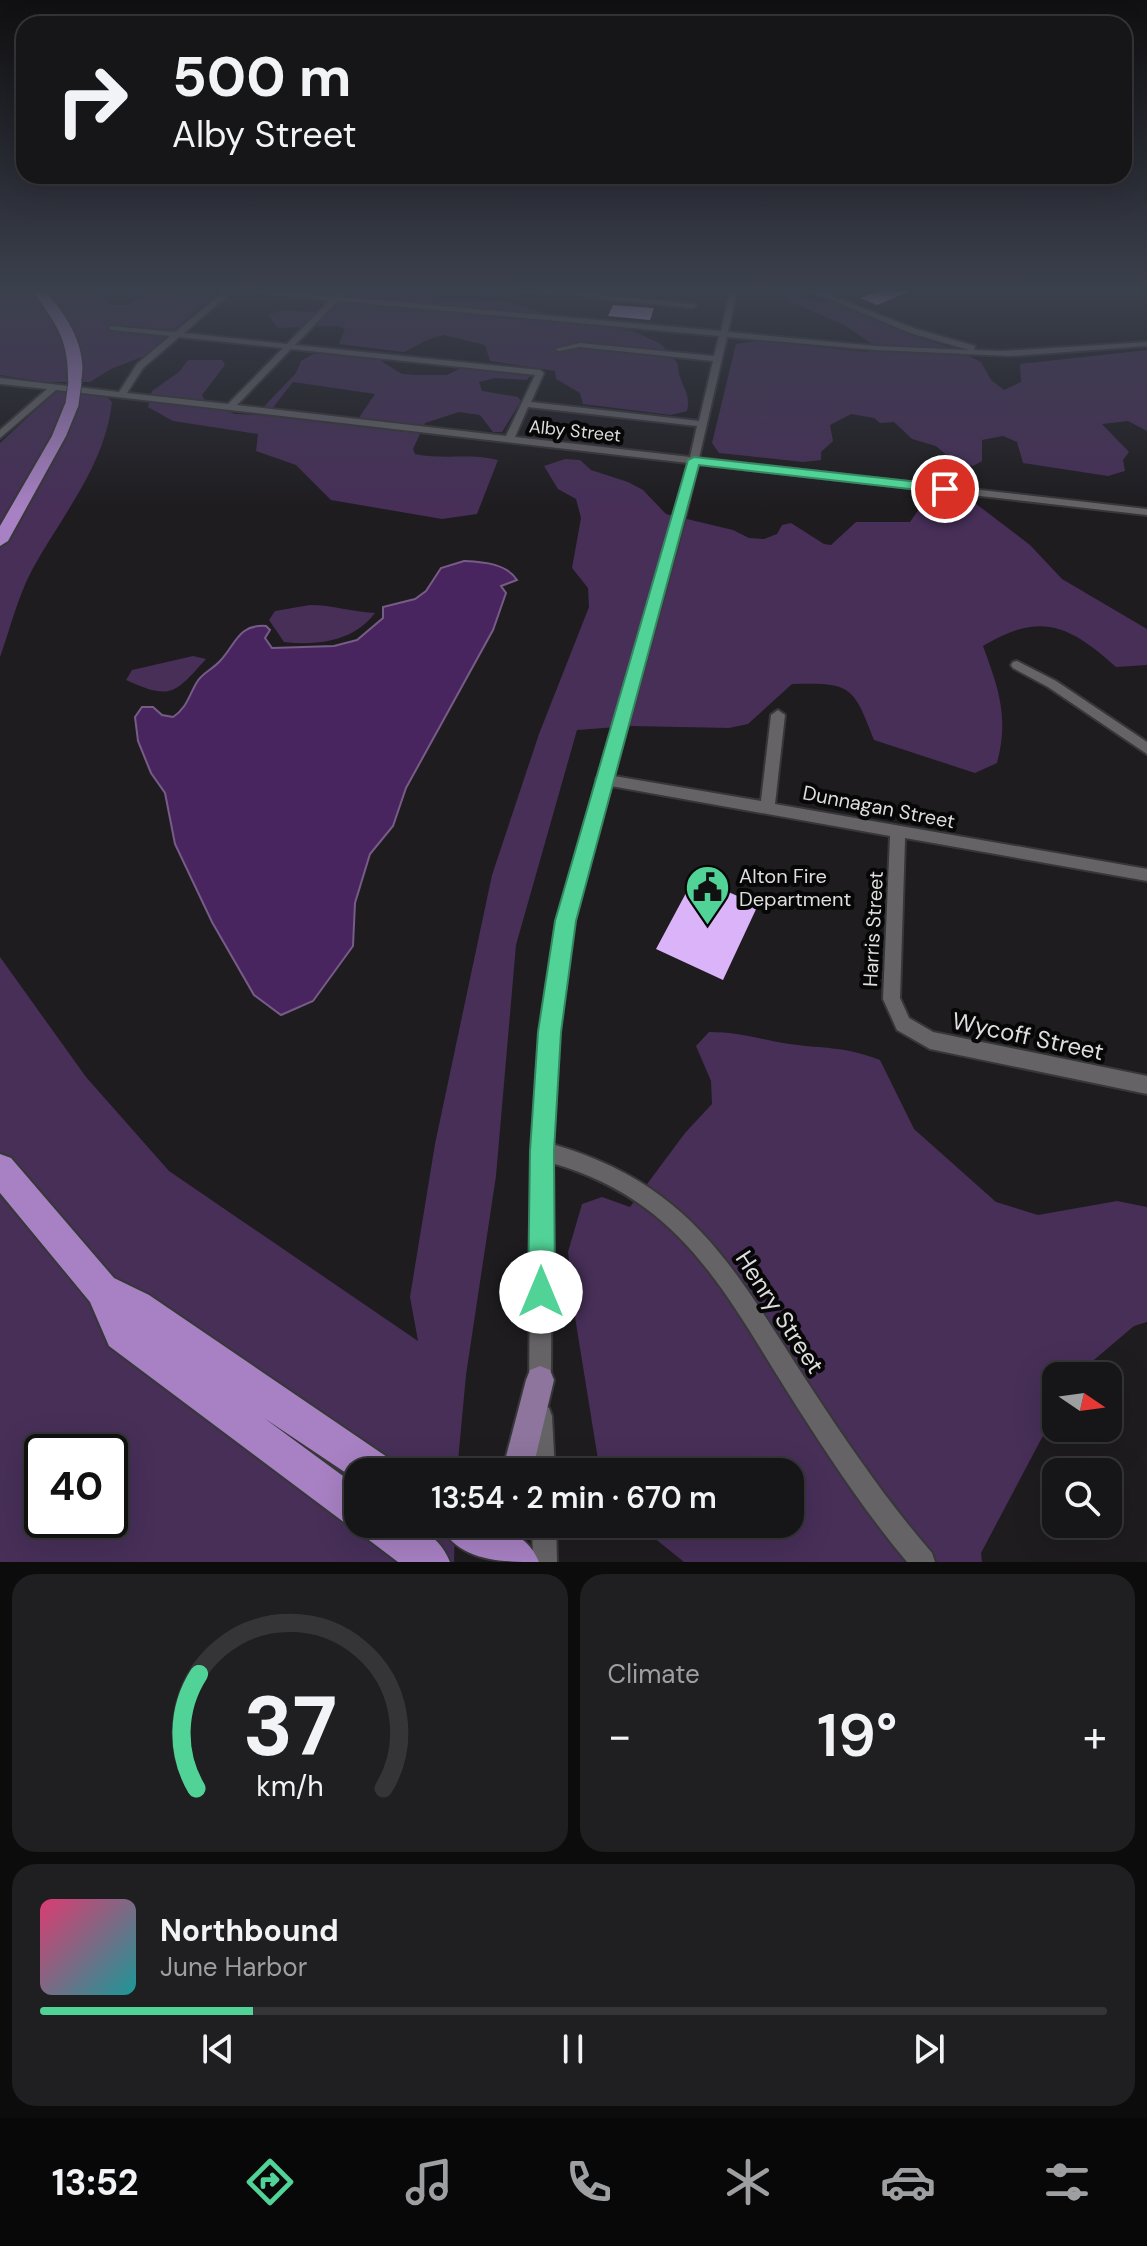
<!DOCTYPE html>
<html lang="en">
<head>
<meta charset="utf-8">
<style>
	body { margin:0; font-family:"DM Sans",sans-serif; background:#1f1e20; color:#f1f3f6; height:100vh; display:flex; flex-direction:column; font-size:30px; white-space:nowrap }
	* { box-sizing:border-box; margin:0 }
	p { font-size:26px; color:#9e9fa1 }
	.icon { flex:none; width:44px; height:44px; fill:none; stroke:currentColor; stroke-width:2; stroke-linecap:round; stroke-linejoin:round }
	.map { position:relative; height:1562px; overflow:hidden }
	.panel { display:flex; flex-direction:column; gap:12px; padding:12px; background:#0c0c0d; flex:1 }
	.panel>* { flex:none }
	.banner { position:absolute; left:16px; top:16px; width:1116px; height:168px; border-radius:24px; box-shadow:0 8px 32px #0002,0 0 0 2px #353436; background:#161517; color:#f1f3f6; overflow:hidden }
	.needle { width:52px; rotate:103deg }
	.controls { position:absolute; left:1042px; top:1362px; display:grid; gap:16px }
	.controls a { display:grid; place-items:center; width:80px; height:80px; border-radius:16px; background:#161517; box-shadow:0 8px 32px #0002,0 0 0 2px #353436; font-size:40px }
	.speed { position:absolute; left:24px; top:1434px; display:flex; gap:16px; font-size:40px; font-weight:700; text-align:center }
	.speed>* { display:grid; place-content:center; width:104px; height:104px; border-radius:50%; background:#161517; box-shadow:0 8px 32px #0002,0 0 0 2px #353436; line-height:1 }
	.speed .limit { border:4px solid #111; border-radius:12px; background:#fff; color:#111 }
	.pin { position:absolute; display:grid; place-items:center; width:68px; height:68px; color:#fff; margin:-34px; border:4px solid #fff; border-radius:50%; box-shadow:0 2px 8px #0007 }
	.me { position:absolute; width:88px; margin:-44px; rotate:0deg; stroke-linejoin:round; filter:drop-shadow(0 0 6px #0008) }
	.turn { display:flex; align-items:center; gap:28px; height:168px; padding:0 24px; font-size:36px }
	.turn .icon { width:104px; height:104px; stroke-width:2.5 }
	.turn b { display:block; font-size:56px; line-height:68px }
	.big { font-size:60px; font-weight:600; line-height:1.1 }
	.panel .card { flex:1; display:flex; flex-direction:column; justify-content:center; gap:12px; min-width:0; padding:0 28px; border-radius:24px; background:#1f1e20 }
	.panel .dial { align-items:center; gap:0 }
	.dial svg { height:208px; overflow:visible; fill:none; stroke:#353436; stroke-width:7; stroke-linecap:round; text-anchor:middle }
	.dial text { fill:#f1f3f6; stroke:none }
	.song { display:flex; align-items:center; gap:24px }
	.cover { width:96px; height:96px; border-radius:12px; background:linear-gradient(135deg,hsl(340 70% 55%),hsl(180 70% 35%)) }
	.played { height:8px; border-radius:4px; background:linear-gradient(90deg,#51d397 20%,#353436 20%) }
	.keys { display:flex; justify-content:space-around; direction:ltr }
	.heat { display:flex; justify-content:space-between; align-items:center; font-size:44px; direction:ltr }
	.panel .tiles { flex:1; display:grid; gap:12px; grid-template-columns:1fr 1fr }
	.card:last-child { grid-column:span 2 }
	.trip { position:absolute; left:344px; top:1458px; width:460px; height:80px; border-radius:24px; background:#161517; box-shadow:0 8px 32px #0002,0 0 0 2px #353436; font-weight:600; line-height:80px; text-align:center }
	.menu { display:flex; height:128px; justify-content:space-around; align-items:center; background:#090809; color:#9e9fa1 }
	.menu .icon { width:56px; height:56px }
	.menu .selected { color:#51d397 }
	.menu b { font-size:36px; color:#f1f3f6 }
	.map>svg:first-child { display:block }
	.green { fill:#472f58; fill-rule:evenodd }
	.water { fill:#492560; stroke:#765c86; stroke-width:2 }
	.building { fill:#dab3f8 }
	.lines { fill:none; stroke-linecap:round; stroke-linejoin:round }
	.minor-casing { stroke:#373638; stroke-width:4 }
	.major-casing { stroke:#373638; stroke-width:4 }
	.highway-casing { stroke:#373638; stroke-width:4 }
	.minor { fill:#656366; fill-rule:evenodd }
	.major { fill:#8d759e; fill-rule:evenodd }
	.highway { fill:#a781c3; fill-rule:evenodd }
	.highway-bridge-casing { stroke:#373638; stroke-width:15; stroke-linecap:butt }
	.highway-bridge { stroke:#a781c3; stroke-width:13 }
	.route { fill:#51d397; stroke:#358962; stroke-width:2 }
	.labels { text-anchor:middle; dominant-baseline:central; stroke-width:8; stroke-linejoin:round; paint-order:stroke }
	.far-street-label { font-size:18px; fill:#dededf; stroke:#070708 }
	.street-label { font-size:20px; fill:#dededf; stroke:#070708 }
	.poi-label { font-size:20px; fill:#dededf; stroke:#070708; text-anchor:start }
	.near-street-label { font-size:24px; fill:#dededf; stroke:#070708 }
</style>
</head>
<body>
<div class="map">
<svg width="1147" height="1562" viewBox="0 0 1147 1562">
	<rect width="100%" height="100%" fill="#1e1c1f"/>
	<path class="green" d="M0,291H100L109,305H127L151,292L212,297L144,356L111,369L90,382H43L0,375Z
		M350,291H431L434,299L505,301L569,321L633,331L661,344L678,364C677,382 692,391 687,411L671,415L583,404L580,393L556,379L555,371L490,361L485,345L444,335L429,339L404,352L339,344L345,329L338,326L278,328L268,315L282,310L330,313Z
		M790,297L833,302L919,338L952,348L981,362L991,380L1004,390L1021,382L1020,364L1147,350V431L1128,421L1102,424L1129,452L1123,460L1125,471L1108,476L1023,463L1017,442L1003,436L982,440V461L973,466L952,460L936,446L912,439L894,422L880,423L874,418L851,414L830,425L833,441L821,452V460L803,462L719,453L712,443L736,344L756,341L867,352L874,345L844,325L785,299Z
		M330,353L378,359L402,374L416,375H447L463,367L530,376L527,380L495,378L479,382L482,391L518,397L521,401L502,432H493L480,415L459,412L425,423L413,449L415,454C443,460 471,453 498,460L477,514L442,519L331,500L296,465L256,451L258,434L173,421L148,407L152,391L179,372L188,360H222L225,365L202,395L206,403L235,414L256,415L296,373L301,361L313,354ZM293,382L375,394L358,419L271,410Z
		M56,391L107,397L112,402C105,466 62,515 32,570C18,596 10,629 0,657V443Z
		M565,459L580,460L591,470L628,482L643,490L666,514L733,530L749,538L764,539L777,534L782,525L791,523L824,544L831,545L856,522H910L926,499L934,494L971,500L1030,545L1062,579L1147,629V665L1116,667C1068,624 1040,612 983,646C999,690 1009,717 997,763L975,773L874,740C853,685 851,683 792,684L748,724L729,728L631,726L577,730L516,945L496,1176L466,1375L457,1472H358V1524H455L454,1562H0V957L86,1077L169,1171L418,1341L410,1297L435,1144L492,875L539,734L589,607L588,588L572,568L581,518L576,499L558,489L544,466ZM42,1452H110V1520H42Z
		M310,605C333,605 352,612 375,613C354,641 318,646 284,642L269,620L275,611Z
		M193,656L206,659C175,693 172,701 126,680L132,670Z
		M709,1032C740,1032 759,1039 789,1044C826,1049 843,1046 880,1060L914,1129L996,1202L1038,1215L1117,1201L1147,1207V1322L1134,1326L1075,1376H1056V1411L981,1553L982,1562H684L637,1524H790V1472H600L575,1317L568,1252L582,1204L602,1197L630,1207L685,1133L712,1104L711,1081L696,1046Z"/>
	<path class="water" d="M464,561C483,562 506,563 517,580L501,586L506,593L493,630L406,788L393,826L370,854L355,903L353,946L313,1001L281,1015L254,995L212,922L175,844L165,793L151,773L138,741L135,717L142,707H153L162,715L173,717C187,708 189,695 197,682C202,673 213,669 220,661C236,644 238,624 266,626L270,630L265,638L272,648L334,646L357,640L383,618V607L415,599L426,591L441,568Z"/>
	<path class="building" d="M879,291H911L877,305L860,298Z
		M613,305L654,308L650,320L608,316Z
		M717,887L758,905L723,980L656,949L686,893L709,903Z"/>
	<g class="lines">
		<defs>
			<path id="minor" d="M225,291H233L184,333L287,344L330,300L257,293L254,291L334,296L340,292L344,294L342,297L721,331L730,291H737L728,332L876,346L969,350L910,333L810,291H819L916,329L975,346L974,350L1002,351L1147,342V346L1011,356L876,350L727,337L699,458L1147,509V515L698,464L686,514L614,776L761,801L771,715L778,710L785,715L775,804L1147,869V881L905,838L900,998L909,1018L933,1032L1147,1076V1094L930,1049L897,1030L883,999L890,836L611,786L574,921L559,1032L552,1144C694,1185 735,1271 810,1386C848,1444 887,1501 932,1553L935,1562H907C861,1507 823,1448 785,1388C721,1285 677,1199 552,1163L551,1384L548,1392L540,1395L532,1392L529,1384C531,1230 528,1075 558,923C567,876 585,829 598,783L596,779L600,774L676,514L688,463L56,390L0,438V430L47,389L0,384V378L119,392L137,364L170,336L113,330L109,328L110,326L175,332ZM338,301L719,336L714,356L580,343L555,349L559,351L580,347L713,361L699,421L531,402L544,373L540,370L295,345ZM179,337L283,348L228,404L127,393L143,368ZM291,349L535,375L506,436L237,405ZM528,407L697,426L690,457L515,437Z
				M516,291H591L594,294L693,304L697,306L693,308L584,297L580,295L520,293Z
				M1017,661L1056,681L1147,742V754L1048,687L1013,668L1011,665L1013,662Z
				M541,1405L549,1408L552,1416L555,1472H531L530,1416L533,1408Z
				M532,1524H556L557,1562H533Z"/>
			<path id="major" d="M540,1366L550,1370L554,1380L532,1472H502L526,1380L530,1370Z"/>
			<path id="highway" d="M33,291H44C67,313 90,352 80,385L68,382C69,337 55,324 33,291Z
				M72,400L79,404L66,436L8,541L0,546V526L52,436L65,404Z
				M0,1154L11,1158L114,1278L149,1295L390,1459L395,1472H358V1481L264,1418L358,1487V1524C396,1524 433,1520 450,1562H398L365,1537L361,1528L345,1523L109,1346L90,1302L0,1193Z
				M440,1524C477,1524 523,1522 539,1562C503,1562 457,1562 440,1524Z"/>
		</defs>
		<use href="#minor" class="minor-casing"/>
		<use href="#major" class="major-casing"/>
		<use href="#highway" class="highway-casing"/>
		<use href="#minor" class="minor"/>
		<use href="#major" class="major"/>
		<use href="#highway" class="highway"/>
		<defs>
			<path id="highway-bridge" d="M72,404L75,382"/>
		</defs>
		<use href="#highway-bridge" class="highway-bridge-casing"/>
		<use href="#highway-bridge" class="highway-bridge"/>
	</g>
	<linearGradient id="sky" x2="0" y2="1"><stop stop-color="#100f11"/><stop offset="0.57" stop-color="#3b404d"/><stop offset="1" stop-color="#3b404d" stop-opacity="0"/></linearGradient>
	<rect width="1147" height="509" fill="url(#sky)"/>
	<path class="route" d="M694,457L945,485L952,489L945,493L699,465L576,921L561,1032L554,1151L555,1292L551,1301L541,1305L532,1301L528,1292L530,1151L538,1032L555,921L688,460Z"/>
	<defs>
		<symbol id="civic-pin" viewBox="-11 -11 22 30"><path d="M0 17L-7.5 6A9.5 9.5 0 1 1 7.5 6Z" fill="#51d397" stroke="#070708"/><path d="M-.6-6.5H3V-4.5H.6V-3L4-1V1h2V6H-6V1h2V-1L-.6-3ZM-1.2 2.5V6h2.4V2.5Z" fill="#111"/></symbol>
	</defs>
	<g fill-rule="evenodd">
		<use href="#civic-pin" x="682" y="862" width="51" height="69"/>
	</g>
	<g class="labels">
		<g class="far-street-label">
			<text transform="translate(575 431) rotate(6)">Alby Street</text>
		</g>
		<g class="street-label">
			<text transform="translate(879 807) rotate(11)">Dunnagan Street</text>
			<text transform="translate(873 929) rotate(-87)">Harris Street</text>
		</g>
		<g class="poi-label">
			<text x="739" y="876">Alton Fire<tspan x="739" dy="23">Department</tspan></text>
		</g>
		<g class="near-street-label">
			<text transform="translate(1028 1036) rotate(12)">Wycoff Street</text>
			<text transform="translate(780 1312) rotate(57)">Henry Street</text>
		</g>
	</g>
</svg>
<div class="controls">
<a><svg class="needle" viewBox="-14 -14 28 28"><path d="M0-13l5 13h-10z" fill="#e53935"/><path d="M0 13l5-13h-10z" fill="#9e9fa1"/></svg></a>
<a><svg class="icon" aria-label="search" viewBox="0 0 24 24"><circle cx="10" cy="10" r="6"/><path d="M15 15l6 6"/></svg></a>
</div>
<div class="speed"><div class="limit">40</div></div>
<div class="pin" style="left:945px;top:489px;background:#d93025"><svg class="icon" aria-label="arrive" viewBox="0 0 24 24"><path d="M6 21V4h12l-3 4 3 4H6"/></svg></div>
<svg class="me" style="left:541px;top:1292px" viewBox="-20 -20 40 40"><circle r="19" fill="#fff"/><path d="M0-13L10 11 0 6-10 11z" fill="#51d397"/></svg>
<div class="trip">13:54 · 2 min · 670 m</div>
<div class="banner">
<div class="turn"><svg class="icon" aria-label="right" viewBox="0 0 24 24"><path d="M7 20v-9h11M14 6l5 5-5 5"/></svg><div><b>500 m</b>Alby Street</div></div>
</div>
</div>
<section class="panel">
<div class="tiles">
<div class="card dial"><svg viewBox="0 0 100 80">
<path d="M14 69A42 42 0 1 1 86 69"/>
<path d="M14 69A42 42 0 0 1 15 25" stroke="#51d397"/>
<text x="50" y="56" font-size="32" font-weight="700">37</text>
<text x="50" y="72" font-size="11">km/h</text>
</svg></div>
<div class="card"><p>Climate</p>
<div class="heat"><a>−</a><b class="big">19°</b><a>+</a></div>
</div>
<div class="card">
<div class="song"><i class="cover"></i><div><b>Northbound</b><p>June Harbor</p></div></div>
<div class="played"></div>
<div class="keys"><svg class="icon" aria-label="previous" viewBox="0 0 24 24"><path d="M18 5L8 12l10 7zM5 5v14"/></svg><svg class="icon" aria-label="pause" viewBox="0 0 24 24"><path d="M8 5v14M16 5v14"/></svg><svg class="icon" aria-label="next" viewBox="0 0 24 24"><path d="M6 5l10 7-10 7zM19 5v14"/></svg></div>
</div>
</div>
</section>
<nav class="menu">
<b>13:52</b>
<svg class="icon selected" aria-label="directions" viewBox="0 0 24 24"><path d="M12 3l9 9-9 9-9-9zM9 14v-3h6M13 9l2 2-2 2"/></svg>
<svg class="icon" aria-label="music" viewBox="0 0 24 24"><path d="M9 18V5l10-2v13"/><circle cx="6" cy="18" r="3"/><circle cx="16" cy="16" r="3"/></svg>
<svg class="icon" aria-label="phone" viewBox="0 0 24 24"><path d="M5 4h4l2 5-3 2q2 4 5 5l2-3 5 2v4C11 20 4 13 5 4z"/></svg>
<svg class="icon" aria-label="climate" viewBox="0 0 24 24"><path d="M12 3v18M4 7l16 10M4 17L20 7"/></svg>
<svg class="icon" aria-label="car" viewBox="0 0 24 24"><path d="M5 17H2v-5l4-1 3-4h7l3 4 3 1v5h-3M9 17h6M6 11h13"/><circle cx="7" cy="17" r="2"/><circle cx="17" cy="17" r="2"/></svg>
<svg class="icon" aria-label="filters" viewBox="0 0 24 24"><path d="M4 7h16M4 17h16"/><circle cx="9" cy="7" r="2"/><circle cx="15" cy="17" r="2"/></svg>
</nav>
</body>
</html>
